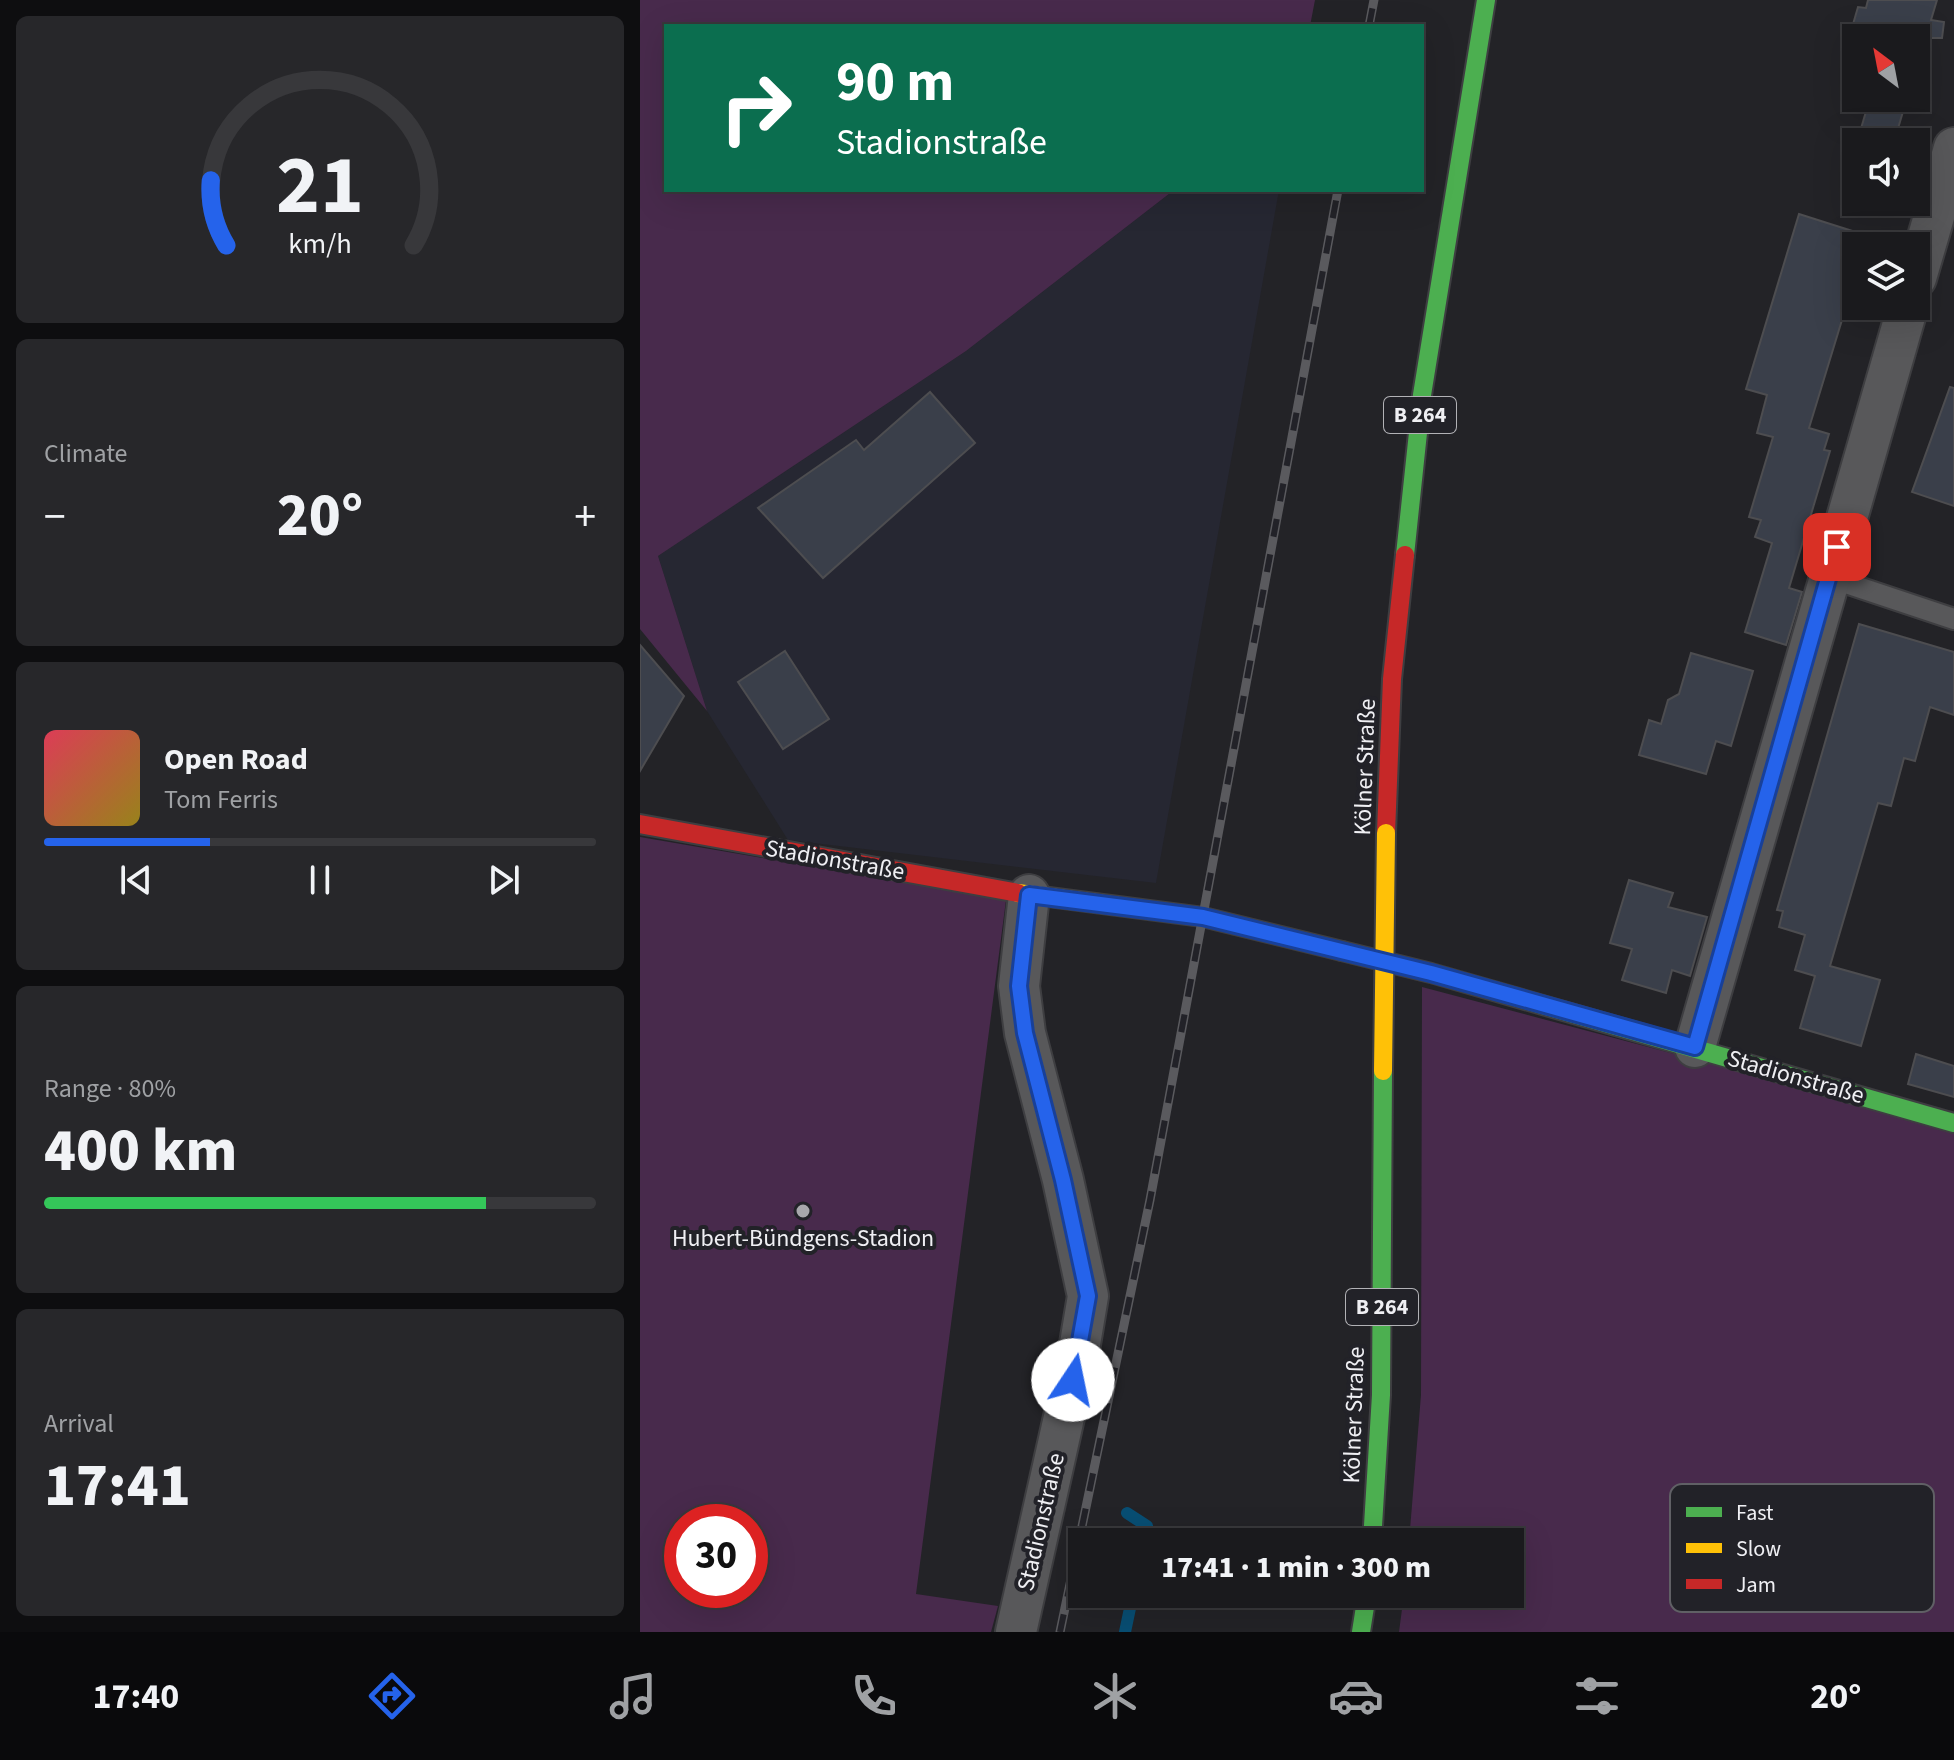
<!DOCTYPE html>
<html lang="en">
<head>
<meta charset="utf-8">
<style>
	body { margin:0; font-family:"Source Sans 3",sans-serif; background:#27272a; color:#f1f3f6; height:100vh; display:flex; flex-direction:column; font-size:30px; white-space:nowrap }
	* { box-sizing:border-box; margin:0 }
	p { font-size:26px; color:#9fa1a4 }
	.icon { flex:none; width:44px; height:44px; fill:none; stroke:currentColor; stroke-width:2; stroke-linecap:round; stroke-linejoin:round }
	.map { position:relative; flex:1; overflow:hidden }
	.drawer { display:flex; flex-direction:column; gap:16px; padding:16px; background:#0e0e10; width:640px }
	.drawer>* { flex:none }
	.guide { position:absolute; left:24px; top:24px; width:760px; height:168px; border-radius:0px; box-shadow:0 8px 32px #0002,0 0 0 2px #38383b; background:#0b6e4f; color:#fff; overflow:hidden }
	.needle { width:52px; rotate:328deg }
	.buttons { position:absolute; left:1202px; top:24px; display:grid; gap:16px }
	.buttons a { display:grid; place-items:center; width:88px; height:88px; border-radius:0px; background:#1a1a1d; box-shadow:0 8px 32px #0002,0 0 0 2px #38383b; font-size:40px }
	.speed { position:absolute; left:24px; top:1504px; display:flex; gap:16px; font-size:40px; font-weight:700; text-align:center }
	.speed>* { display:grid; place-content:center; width:104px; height:104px; border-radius:50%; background:#1a1a1d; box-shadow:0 8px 32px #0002,0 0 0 2px #38383b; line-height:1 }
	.speed .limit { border:12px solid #d22; background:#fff; color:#111 }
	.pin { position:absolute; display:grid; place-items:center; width:68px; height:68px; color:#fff; margin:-34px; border-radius:16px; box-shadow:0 4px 12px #0006 }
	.me { position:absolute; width:88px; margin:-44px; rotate:11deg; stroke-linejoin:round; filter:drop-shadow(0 0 6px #0008) }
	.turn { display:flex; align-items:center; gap:28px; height:168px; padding:0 40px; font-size:36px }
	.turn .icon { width:104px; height:104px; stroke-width:2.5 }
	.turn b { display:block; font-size:56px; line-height:68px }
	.big { font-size:60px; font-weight:800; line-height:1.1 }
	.drawer .card { flex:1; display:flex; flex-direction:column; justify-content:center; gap:12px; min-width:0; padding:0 28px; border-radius:12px; background:#27272a }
	.drawer .dial { align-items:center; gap:0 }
	.dial svg { height:208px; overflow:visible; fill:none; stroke:#38383b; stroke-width:7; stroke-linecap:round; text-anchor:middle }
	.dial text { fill:#f1f3f6; stroke:none }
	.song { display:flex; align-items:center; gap:24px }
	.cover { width:96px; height:96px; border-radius:12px; background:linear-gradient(135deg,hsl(350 70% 55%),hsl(50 70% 35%)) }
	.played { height:8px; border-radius:4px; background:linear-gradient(90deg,#2563eb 30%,#38383b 30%) }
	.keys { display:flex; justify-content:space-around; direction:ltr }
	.heat { display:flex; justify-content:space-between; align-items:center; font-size:44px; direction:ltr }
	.charge { height:12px; border-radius:6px; background:linear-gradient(90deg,#34c759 80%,#38383b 0) }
	.trip { position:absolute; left:428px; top:1528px; width:456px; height:80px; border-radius:0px; background:#1a1a1d; box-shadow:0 8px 32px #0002,0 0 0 2px #38383b; font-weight:800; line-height:80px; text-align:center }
	.tab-bar { display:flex; height:128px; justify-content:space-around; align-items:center; background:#0a0a0c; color:#9fa1a4 }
	.tab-bar .icon { width:56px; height:56px }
	.tab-bar .current { color:#2563eb }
	.tab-bar b { font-size:36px; color:#f1f3f6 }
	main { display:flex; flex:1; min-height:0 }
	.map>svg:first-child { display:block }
	.built { fill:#262732 }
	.green { fill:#482a4c; fill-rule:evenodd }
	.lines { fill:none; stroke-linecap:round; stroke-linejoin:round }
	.stream { stroke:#084e73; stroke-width:12 }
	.building { fill:#3a3f4a; stroke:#4d4d50; stroke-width:2 }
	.lane-casing { stroke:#3e3e41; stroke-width:24 }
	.street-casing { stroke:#3e3e41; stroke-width:44 }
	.fast-casing { stroke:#3e3e41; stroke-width:22 }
	.slow-casing { stroke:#3e3e41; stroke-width:22 }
	.jam-casing { stroke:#3e3e41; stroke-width:22 }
	.lane { stroke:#58585a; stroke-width:20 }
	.street { stroke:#58585a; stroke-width:40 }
	.fast { stroke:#4caf50; stroke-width:18 }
	.slow { stroke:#ffc107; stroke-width:18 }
	.jam { stroke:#c62828; stroke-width:18 }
	.rail-casing { stroke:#5a5a5e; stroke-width:9 }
	.rail { stroke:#222228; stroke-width:6; stroke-dasharray:18; stroke-linecap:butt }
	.slow-bridge-casing { stroke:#3e3e41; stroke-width:22; stroke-linecap:butt }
	.slow-bridge { stroke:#ffc107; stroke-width:18 }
	.route-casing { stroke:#184099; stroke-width:20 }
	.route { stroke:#2563eb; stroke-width:14 }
	.poi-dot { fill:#a8a8ac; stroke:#222228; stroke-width:3 }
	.labels { text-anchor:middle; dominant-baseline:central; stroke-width:8; stroke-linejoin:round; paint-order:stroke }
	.shield { fill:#222228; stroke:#b2b2b6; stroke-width:2 }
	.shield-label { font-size:22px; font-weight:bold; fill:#efeff3 }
	.street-label { font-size:24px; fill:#efeff3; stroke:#222228 }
	.poi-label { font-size:24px; fill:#efeff3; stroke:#222228 }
	.key { fill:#222228; stroke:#606065; stroke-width:2 }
	.key-label { font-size:22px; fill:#efeff3 }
</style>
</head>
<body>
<main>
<section class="drawer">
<div class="card dial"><svg viewBox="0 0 100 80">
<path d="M14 69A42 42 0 1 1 86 69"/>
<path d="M14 69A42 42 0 0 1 8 44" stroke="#2563eb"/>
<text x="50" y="56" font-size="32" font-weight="700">21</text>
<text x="50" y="72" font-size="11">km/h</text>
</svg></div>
<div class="card"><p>Climate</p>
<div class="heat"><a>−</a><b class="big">20°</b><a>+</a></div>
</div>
<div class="card">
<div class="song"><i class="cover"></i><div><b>Open Road</b><p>Tom Ferris</p></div></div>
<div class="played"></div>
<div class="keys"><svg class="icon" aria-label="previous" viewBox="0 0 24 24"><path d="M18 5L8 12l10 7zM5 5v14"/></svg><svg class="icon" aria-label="pause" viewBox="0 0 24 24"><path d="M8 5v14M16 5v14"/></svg><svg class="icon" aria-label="next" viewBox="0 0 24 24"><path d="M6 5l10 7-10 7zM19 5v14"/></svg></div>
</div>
<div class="card"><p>Range · 80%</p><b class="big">400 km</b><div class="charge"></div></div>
<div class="card"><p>Arrival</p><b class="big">17:41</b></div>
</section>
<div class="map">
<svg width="1314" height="1632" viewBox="0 0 1314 1632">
	<rect width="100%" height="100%" fill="#232327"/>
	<path class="built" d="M534,190H639L516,883L148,840L67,711L18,556L326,351Z"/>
	<path class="green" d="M0,0H675L670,26H26V190H534L326,351L18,556L67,711L0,629Z
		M0,837L366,900L276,1594L358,1606L351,1632H0ZM42,1522H110V1590H42Z
		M782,987L1314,1128V1632H759L764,1594H870V1542H769L781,1395Z"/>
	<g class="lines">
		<path class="stream" d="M487,1513L507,1526L504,1542
			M485,1632L493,1594"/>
	</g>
	<path class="building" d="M1228,0H1297L1291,20L1304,22L1302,38H1209L1218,7L1226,8Z
		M1230,98H1267L1254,142H1217Z
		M1159,214L1228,236L1225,246H1216V274L1169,428L1189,434L1184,450L1190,451L1149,588L1162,592L1146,645L1105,632L1132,543L1115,537L1121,520L1109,517L1133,437L1117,433L1127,395L1106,389Z
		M1310,387L1314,388V506L1272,492Z
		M290,392L335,443L183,578L118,508L216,440L224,450Z
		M1219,624L1314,652V715L1290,707L1275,761L1264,758L1251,806L1238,803L1190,966L1240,980L1221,1046L1160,1028L1175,976L1155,970L1165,935L1139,927L1143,911L1137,910Z
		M0,645L44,696L0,771Z
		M145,651L189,719L143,749L98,682Z
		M1051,653L1113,671L1091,746L1076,741L1066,774L999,755L1009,720L1021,724L1028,700L1039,694Z
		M989,880L1033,893L1028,907L1067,917L1050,976L1032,970L1026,993L982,980L992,949L970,943Z
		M1276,1054L1314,1066V1097L1268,1084Z"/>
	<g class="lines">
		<defs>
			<path id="lane" d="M1188,577L1314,619"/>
			<path id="street" d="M1276,278L1314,148
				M1055,1047L1268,306
				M376,1632L439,1350L448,1296L423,1180L385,1033L379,986L389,895"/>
			<path id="fast" d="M765,555L782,395L846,0
				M702,951L791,973L1314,1123
				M732,1542L741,1395L743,1071
				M721,1632L727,1594"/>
			<path id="slow" d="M378,893L563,917L702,951"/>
			<path id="jam" d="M0,824L378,893
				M746,833L752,679L765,555"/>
		</defs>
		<use href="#lane" class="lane-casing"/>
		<use href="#street" class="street-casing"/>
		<use href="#fast" class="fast-casing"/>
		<use href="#slow" class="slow-casing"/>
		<use href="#jam" class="jam-casing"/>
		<use href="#lane" class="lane"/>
		<use href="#street" class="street"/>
		<use href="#fast" class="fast"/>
		<use href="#slow" class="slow"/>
		<use href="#jam" class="jam"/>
		<defs>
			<path id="rail" d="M729,26L734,0
				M420,1632L510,1200L698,190"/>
		</defs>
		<use href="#rail" class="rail-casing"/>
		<use href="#rail" class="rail"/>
		<defs>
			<path id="slow-bridge" d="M743,1071L746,833"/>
		</defs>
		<use href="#slow-bridge" class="slow-bridge-casing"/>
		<use href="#slow-bridge" class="slow-bridge"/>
	</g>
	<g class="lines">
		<defs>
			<path id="route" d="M433,1380L448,1296L423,1180L385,1033L379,986L389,895L563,917L791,973L1055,1047L1197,547"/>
		</defs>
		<use href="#route" class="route-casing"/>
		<use href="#route" class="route"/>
	</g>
	<circle class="poi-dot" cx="163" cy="1211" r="8"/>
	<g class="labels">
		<g class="shield">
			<rect x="744" y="397" width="72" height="36" rx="6"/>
			<rect x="706" y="1289" width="72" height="36" rx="6"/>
		</g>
		<g class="shield-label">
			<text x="780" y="415">B 264</text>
			<text x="742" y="1307">B 264</text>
		</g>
		<g class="street-label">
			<text transform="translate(725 767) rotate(-88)">Kölner Straße</text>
			<text transform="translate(195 860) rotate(10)">Stadionstraße</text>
			<text transform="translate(1156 1077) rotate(16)">Stadionstraße</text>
			<text transform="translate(714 1415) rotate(-88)">Kölner Straße</text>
			<text transform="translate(401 1522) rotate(-77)">Stadionstraße</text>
		</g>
		<g class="poi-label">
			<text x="163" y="1238">Hubert-Bündgens-Stadion</text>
		</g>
	</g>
	<rect x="1030" y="1484" width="264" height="128" rx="12" class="key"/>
	<rect x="1046" y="1507" width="36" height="10" fill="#4caf50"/>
	<rect x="1046" y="1543" width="36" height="10" fill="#ffc107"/>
	<rect x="1046" y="1579" width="36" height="10" fill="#c62828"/>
	<g class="key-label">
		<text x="1096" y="1520">Fast</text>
		<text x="1096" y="1556">Slow</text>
		<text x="1096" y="1592">Jam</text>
	</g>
</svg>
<div class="buttons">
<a><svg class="needle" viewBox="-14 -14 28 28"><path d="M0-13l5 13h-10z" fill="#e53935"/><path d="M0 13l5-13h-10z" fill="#9fa1a4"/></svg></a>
<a><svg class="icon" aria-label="sound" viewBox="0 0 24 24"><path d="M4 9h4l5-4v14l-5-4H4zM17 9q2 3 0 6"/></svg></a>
<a><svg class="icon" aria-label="layers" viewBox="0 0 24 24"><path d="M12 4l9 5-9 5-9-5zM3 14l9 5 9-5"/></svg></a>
</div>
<div class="speed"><div class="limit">30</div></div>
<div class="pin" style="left:1197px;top:547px;background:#d93025"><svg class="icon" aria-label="arrive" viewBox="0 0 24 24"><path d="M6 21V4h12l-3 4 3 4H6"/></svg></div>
<svg class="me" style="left:433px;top:1380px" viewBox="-20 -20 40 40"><circle r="19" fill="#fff"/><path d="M0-13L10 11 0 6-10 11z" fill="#2563eb"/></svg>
<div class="trip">17:41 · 1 min · 300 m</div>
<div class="guide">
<div class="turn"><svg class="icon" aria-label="right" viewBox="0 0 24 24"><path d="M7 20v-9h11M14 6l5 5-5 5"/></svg><div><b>90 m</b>Stadionstraße</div></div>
</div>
</div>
</main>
<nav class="tab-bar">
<b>17:40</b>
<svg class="icon current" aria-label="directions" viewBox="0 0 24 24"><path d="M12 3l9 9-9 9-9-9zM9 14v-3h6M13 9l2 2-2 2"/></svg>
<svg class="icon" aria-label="music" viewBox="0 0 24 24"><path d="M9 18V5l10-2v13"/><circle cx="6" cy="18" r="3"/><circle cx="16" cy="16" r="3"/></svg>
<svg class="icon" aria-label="phone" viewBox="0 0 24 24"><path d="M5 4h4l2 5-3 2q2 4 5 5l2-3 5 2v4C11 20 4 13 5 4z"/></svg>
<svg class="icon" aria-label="climate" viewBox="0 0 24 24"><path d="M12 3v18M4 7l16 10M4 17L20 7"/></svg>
<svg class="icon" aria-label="car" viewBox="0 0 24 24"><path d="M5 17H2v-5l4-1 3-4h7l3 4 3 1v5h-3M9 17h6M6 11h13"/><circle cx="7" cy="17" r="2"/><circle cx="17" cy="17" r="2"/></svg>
<svg class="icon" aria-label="filters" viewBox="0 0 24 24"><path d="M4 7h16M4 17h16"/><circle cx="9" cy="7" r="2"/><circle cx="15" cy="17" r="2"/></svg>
<b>20°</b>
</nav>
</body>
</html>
